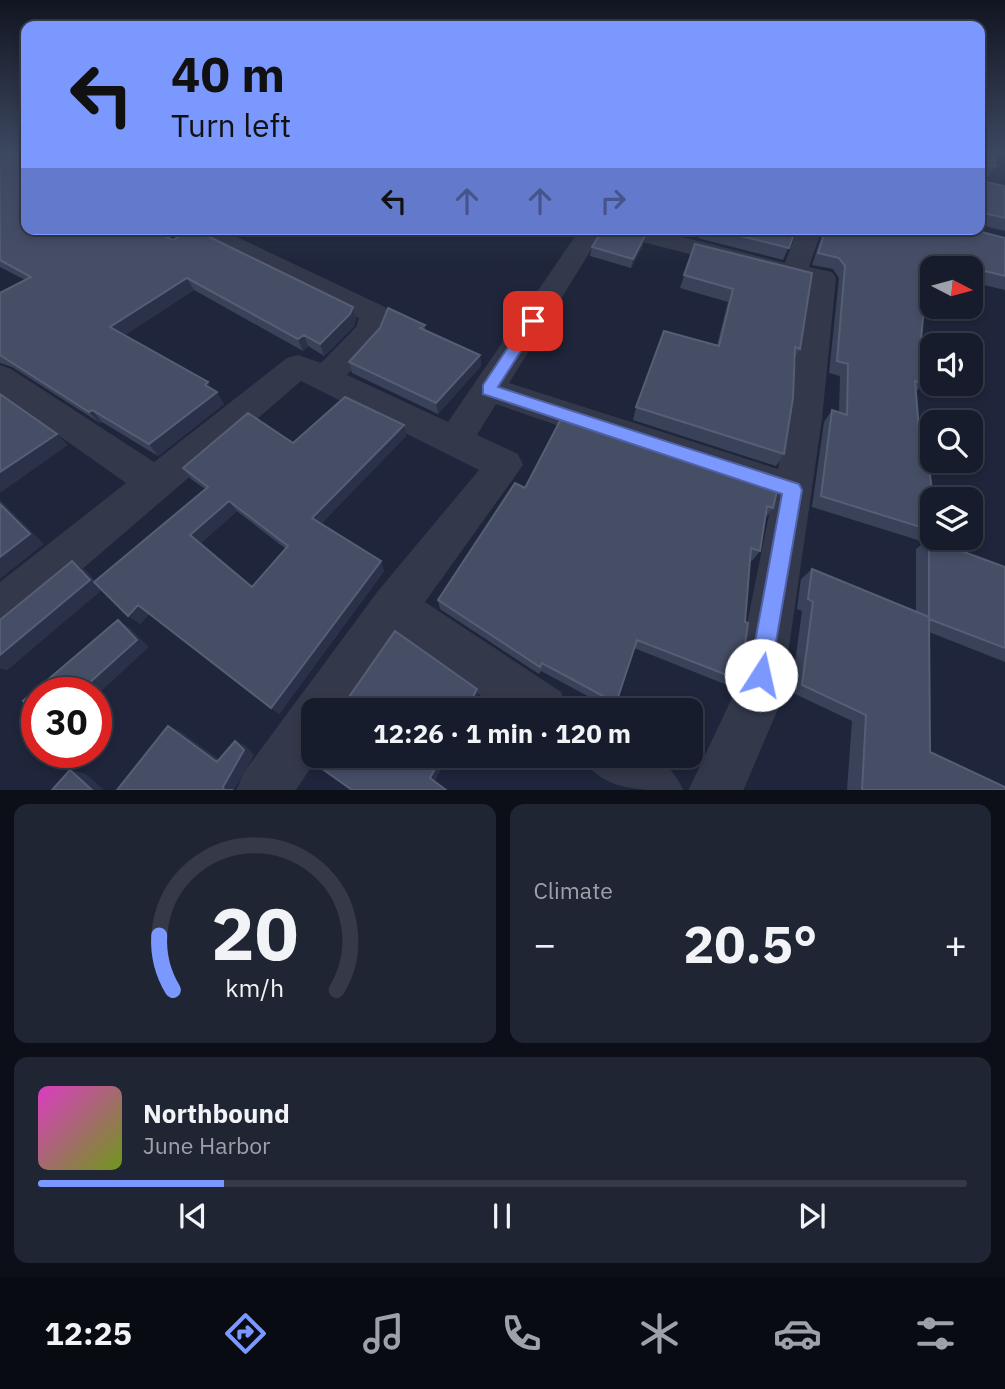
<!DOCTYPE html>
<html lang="en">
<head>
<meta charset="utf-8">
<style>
	body { margin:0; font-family:"IBM Plex Sans",sans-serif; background:#202534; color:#f1f3f6; height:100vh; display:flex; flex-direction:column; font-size:26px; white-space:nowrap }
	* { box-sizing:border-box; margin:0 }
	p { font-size:23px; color:#9ea1a9 }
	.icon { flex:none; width:38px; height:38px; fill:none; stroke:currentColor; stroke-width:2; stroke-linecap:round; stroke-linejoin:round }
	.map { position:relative; height:790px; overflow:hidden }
	.details { display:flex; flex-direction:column; gap:14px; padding:14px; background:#0d0f18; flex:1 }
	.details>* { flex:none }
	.guide { position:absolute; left:21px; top:21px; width:964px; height:214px; border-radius:14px; box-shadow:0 4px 10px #0003,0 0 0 2px #363a48; background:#7b98ff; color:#111; overflow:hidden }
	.needle { width:46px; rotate:96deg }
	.buttons { position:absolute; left:920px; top:256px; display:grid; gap:14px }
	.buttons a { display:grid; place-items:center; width:63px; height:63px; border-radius:14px; background:#171c2c; box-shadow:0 4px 10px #0003,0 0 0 2px #363a48; font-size:35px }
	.speed { position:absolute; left:21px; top:677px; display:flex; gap:14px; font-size:35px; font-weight:700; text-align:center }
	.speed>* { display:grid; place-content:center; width:91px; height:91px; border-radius:50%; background:#171c2c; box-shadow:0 4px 10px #0003,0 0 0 2px #363a48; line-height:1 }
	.speed .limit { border:10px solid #d22; background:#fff; color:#111 }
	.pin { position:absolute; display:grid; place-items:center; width:60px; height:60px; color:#fff; margin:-30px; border-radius:14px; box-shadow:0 4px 10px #0006 }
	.me { position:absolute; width:77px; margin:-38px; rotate:10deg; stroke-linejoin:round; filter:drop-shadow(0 0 5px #0008) }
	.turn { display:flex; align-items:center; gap:24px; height:147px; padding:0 35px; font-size:32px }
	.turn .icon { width:91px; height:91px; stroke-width:2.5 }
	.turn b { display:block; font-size:49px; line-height:60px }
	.lanes { display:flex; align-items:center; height:66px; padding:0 35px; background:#0003; justify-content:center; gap:35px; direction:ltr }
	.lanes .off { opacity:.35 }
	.big { font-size:52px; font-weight:700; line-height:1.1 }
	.details .card { flex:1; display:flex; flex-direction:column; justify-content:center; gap:10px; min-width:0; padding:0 24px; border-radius:14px; background:#202534 }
	.details .dial { align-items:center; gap:0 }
	.dial svg { height:182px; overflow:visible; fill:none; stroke:#363a48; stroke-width:7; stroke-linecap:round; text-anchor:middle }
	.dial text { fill:#f1f3f6; stroke:none }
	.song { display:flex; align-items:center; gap:21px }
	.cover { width:84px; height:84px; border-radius:10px; background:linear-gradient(135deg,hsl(310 70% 55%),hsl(80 70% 35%)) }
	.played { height:7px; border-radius:4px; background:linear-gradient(90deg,#7b98ff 20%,#363a48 20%) }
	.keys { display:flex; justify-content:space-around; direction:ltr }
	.heat { display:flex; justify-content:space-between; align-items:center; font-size:38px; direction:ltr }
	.details .tiles { flex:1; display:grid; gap:14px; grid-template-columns:1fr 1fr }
	.card:last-child { grid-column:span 2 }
	.trip { position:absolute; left:301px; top:698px; width:402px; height:70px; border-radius:14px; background:#171c2c; box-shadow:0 4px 10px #0003,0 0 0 2px #363a48; font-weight:700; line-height:70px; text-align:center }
	.menu { display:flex; height:112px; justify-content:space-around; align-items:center; background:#090b12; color:#9ea1a9 }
	.menu .icon { width:49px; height:49px }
	.menu .active { color:#7b98ff }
	.menu b { font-size:32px; color:#f1f3f6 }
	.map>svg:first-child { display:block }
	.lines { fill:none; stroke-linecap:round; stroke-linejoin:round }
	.street { fill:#33394b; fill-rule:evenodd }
	.wall { fill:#3a425a; fill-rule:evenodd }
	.shaded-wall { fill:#2a3149 }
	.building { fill:#464e66; stroke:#565e75; stroke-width:2; fill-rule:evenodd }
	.route { fill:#7b98ff; stroke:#5063a6; stroke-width:2 }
</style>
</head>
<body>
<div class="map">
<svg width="1005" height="791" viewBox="0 0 1005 791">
	<rect width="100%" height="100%" fill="#1f263b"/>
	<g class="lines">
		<path class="street" d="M188,229H220L385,307L389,314L381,338L347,375L448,422L580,229H604L509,383L778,469L808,284L611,234L608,229H651L785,263L798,229H822L809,267L832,272L836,278L822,419L781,702L743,791H688L732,698L772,500L496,404L477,435L518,454L523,465L425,602L561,692L568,710H501L399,638L349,710H313V756H319L295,791H236L244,772L378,591L479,470L301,381L16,626L0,632V582L126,483L0,394V365L11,369L154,462L287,358L298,355L321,363L356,327L359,318L191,234Z
			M582,756C624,756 664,744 683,790C641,791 600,791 582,756Z"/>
	</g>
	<path class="wall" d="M0,151L26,229L173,240L353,307L356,319L354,326L324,356L308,346L303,351L194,290L125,335L211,389L224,404L158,456L102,422L100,423L12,367L0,363V293L25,280L0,267Z
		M980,151L996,166L988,177H986V182L1005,196V231L980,225Z
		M701,229H796L783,260L698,238Z
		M824,229H970L1005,238V290L971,282V268H933V306H957L949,316L924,309L921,340L923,383L916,392L920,442L924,466L933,499V535L924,542L812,507L824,422L832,410L839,412L840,376L829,373L839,278L833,269L812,265Z
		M695,244L800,349L795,358L784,454L776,466L633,420L636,407L717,345L728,302L680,288Z
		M643,245L631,268L590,256L592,247Z
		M425,325V331L480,355L481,366L438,414L352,373L349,362Z
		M562,417L773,508L765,519L760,551L752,561L750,560L740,680L732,687L634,648L616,703L612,709L541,671L539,674L440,609L438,600L525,488Z
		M406,436L321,524L384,571L279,714L149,614L140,624L102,589L7,670L0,668V620L72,561L85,570L95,581L205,489L191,479L183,468L293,443ZM237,511L286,549L252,587L201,543Z
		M929,539L1005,567V662L929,632L930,752L1005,790H847L852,721L791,692L802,611L797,609L801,579L812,569L916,611V549Z"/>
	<path class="shaded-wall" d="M645,236L643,245L631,268L633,259Z
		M187,278L194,290L119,339L110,327Z
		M353,307L356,319L354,326L324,356L320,344Z
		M304,335L308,346L303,351L298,339Z
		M480,355L481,366L438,414L436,403Z
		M208,382L215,394L217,392L224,404L158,456L149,444Z
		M92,410L102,422L100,423L89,412Z
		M404,425L406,436L317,528L312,518Z
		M57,434L68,445L0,493V472Z
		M0,500L44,544L0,579Z
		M229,501L237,511L199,545L190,535Z
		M72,561L85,570L103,589L7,670L0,668V655Z
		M381,561L384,571L279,714L271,708Z
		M138,605L149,614L140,624L128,616Z
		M118,620L130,628L149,647L96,696V693H78Z
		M477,689L478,697L472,710H466Z
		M168,726L180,731L228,766L217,762Z
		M235,741L245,745L254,755L234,790H224L223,787Z
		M442,756H448L434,783L430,778Z
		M70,770L86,774L104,790H92Z"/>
	<path class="building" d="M0,151H26V229H149L173,240L193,229L353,307L350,314L320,344L304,335L298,339L187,278L110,327L208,382L205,385L217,392L149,444L92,410L89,412L0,355V293L31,277L0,260Z
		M980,151H993L996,166L986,165V182L1004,186L1005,218L988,214H980Z
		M603,229H620L645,236L633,259L592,247Z
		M713,229H796L789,248Z
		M826,229H970L1005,238V276L960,265L959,268H933V297L925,295L921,340L923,383L915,381L920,442L924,466L929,467L933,499V531L821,496L832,410L847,415L848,364L837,361L845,266L839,258L818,253Z
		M695,244L812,273L800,349L795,347L793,398L784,454L636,407L664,331L719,346L733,289L684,275Z
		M388,308L425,325L420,328L480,355L436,403L349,362L380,328Z
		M0,394L57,434L0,472Z
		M345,397L404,425L312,518L381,561L271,708L138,605L128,616L94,582L208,487L183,468L248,413L293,443ZM229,501L288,546L252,587L190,535Z
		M562,417L777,491L773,508L767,506L760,551L751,548L745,622L748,623L740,680L637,640L616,703L542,663L540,667L438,600L515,483L525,488Z
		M0,504L30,534L0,557Z
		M929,539L1005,567V648L929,619Z
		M72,561L90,580L0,655V620Z
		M812,569L929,617L930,752L1005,787V790H862L866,715L802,685L813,602L808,599Z
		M118,620L137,640L78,693H37V720L23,701Z
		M395,631L477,689L466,710H330L333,705L344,704Z
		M168,726L217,762L235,741L244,750L223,787L224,790H233H117Z
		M313,735V756H442L430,778L446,790H352L307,758L312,750L306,746Z
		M70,770L92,790H52Z"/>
	<linearGradient id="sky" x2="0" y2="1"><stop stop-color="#111520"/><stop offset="0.58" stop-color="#3c4760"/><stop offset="1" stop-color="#3c4760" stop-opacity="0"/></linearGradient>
	<rect width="1005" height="262" fill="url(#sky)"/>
	<path class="route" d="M533,316L540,321L498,387L799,484L802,490L769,683L761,687L752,683L749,675L782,494L483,394V385L528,317Z"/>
</svg>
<div class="buttons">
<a><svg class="needle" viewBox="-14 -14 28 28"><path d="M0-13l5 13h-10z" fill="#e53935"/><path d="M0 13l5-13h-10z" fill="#9ea1a9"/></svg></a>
<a><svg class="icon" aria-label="sound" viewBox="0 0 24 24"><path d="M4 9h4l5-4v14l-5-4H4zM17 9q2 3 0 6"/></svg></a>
<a><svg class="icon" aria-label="search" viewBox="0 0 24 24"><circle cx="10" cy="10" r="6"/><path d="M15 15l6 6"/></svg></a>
<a><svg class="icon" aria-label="layers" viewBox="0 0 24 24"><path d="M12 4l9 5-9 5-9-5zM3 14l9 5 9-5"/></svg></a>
</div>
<div class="speed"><div class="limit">30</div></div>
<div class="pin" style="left:533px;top:321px;background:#d93025"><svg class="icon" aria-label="arrive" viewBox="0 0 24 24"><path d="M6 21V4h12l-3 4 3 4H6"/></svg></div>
<svg class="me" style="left:761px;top:675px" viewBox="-20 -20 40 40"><circle r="19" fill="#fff"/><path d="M0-13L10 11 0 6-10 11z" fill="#7b98ff"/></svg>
<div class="trip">12:26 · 1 min · 120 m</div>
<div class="guide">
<div class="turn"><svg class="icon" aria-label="left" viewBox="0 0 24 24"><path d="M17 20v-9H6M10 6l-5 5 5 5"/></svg><div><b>40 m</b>Turn left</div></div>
<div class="lanes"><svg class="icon" aria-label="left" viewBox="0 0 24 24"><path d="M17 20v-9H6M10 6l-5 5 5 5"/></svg><svg class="icon off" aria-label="ahead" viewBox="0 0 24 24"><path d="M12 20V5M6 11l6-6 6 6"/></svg><svg class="icon off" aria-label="ahead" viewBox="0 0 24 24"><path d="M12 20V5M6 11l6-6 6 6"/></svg><svg class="icon off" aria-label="right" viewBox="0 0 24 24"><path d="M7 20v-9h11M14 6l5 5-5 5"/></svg></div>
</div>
</div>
<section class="details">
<div class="tiles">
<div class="card dial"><svg viewBox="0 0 100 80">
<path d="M14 69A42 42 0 1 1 86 69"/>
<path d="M14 69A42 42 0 0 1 8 45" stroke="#7b98ff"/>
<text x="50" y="56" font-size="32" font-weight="700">20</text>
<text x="50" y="72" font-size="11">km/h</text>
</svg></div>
<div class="card"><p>Climate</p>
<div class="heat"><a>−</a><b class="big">20.5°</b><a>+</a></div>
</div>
<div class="card">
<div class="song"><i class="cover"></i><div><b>Northbound</b><p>June Harbor</p></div></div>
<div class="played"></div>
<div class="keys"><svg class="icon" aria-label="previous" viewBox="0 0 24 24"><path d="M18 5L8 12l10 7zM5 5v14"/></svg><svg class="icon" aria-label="pause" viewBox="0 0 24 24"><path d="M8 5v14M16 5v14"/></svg><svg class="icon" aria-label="next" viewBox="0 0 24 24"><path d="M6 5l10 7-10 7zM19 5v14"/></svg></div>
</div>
</div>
</section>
<nav class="menu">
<b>12:25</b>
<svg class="icon active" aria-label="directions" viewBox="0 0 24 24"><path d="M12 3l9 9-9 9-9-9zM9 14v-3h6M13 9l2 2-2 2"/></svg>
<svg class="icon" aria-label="music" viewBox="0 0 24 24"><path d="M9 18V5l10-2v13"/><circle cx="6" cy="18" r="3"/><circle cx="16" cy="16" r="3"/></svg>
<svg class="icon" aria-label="phone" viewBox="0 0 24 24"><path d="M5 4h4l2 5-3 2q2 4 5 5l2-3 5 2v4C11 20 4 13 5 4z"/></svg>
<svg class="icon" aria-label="climate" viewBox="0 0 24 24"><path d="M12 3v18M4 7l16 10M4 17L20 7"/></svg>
<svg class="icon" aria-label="car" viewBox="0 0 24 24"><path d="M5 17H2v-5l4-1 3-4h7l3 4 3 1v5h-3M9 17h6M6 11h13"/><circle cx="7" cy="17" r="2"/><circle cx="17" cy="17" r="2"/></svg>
<svg class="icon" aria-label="filters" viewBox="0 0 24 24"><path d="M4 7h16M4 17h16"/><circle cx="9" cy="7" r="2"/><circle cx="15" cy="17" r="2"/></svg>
</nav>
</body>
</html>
